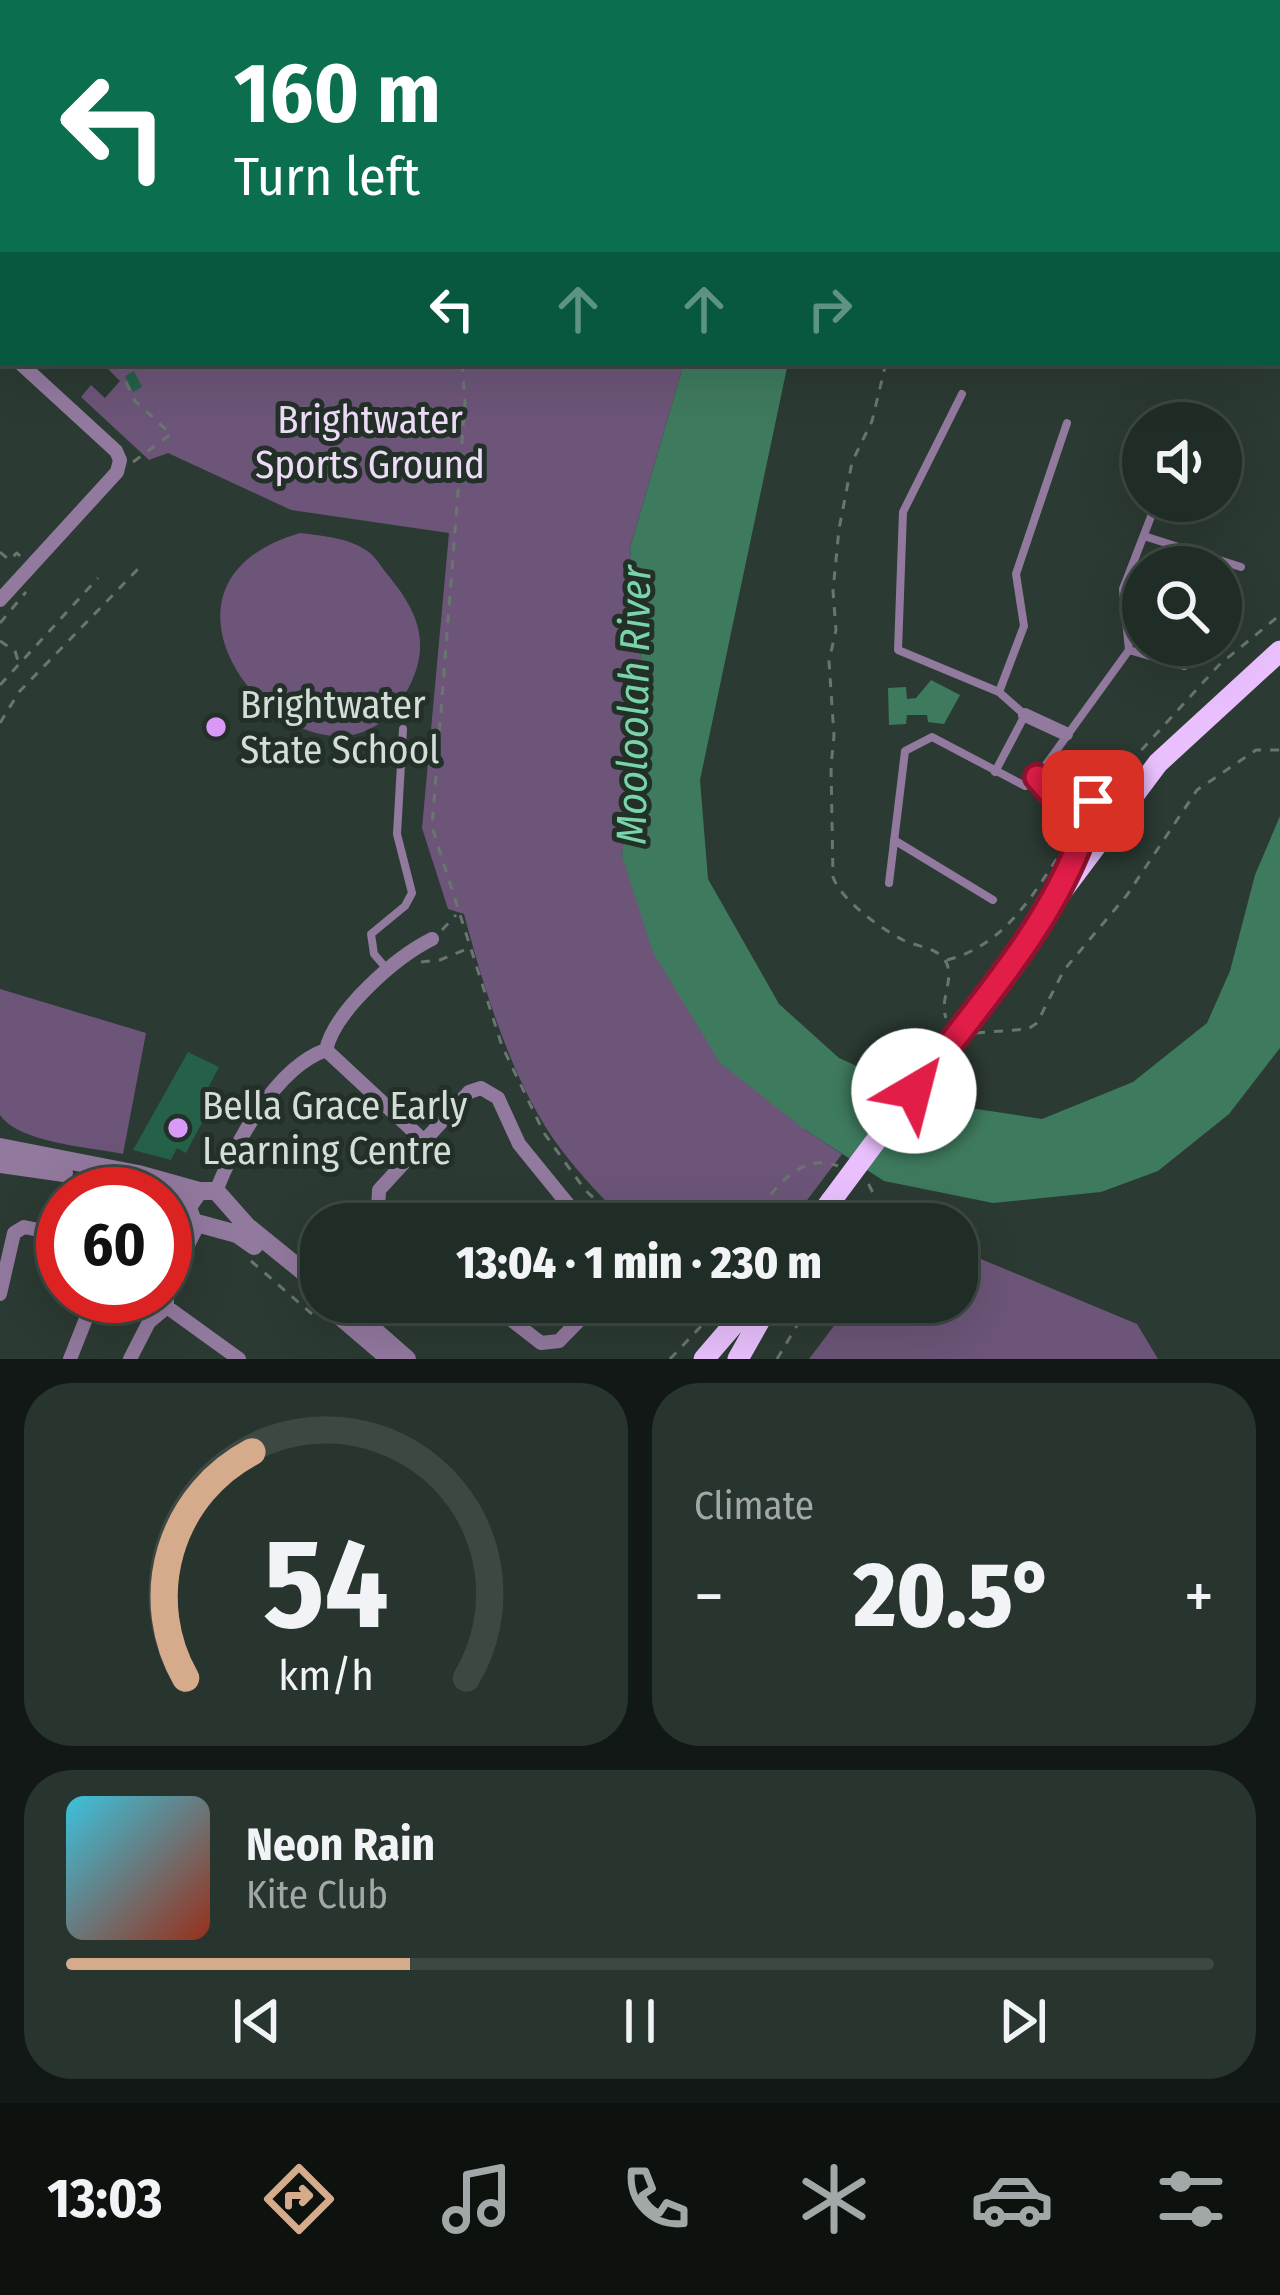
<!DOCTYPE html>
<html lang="en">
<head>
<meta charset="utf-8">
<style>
	body { margin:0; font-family:"Fira Sans Condensed",sans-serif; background:#28342e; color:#f1f3f6; height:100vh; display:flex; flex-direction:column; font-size:45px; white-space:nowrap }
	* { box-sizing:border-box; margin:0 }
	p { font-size:39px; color:#a2a7a7 }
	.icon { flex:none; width:66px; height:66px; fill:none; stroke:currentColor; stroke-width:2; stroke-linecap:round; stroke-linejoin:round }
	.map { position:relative; height:1359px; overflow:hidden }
	.details { display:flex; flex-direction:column; gap:24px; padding:24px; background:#121815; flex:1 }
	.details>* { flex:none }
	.banner { position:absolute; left:0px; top:0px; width:1281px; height:366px; box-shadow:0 12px 48px #0002,0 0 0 3px #3d4843; background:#0b6e4f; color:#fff; overflow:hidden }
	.buttons { position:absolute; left:1122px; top:402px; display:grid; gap:24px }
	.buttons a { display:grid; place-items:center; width:120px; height:120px; border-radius:50%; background:#202c26; box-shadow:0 12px 48px #0002,0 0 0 3px #3d4843; font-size:60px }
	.speed { position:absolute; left:36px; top:1167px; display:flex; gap:24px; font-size:60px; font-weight:700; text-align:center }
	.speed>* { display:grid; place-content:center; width:156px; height:156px; border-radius:50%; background:#202c26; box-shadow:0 12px 48px #0002,0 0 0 3px #3d4843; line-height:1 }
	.speed .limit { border:18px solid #d22; background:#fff; color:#111 }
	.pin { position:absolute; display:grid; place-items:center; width:102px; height:102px; color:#fff; margin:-51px; border-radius:24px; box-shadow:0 6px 18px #0006 }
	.me { position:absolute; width:132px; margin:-66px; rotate:37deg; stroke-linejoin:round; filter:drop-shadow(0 0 9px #0008) }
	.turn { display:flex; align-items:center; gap:42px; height:252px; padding:0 36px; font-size:54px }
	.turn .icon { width:156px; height:156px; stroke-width:2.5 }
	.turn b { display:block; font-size:84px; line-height:102px }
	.lanes { display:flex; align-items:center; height:114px; padding:0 36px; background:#0003; justify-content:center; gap:60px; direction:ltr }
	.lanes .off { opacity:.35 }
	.big { font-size:90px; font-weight:800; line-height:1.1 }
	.details .card { flex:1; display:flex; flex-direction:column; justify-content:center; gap:18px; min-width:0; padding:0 42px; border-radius:48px; background:#28342e }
	.details .dial { align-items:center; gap:0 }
	.dial svg { height:312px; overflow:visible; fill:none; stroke:#3d4843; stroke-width:7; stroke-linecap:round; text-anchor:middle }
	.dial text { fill:#f1f3f6; stroke:none }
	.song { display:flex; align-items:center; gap:36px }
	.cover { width:144px; height:144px; border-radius:18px; background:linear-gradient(135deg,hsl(190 70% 55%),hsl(10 70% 35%)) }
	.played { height:12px; border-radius:6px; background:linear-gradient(90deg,#d6ab8b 30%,#3d4843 30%) }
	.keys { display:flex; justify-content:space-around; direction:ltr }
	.heat { display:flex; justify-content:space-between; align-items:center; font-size:66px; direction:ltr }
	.details .tiles { flex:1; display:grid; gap:24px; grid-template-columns:1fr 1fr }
	.card:last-child { grid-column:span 2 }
	.trip { position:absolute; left:300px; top:1203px; width:678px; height:120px; border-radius:48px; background:#202c26; box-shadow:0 12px 48px #0002,0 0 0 3px #3d4843; font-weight:800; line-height:120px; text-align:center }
	.menu { display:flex; height:192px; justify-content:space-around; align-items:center; background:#0d120f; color:#a2a7a7 }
	.menu .icon { width:84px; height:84px }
	.menu .selected { color:#d6ab8b }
	.menu b { font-size:54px; color:#f1f3f6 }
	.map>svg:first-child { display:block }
	.green { fill:#6c5578 }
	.water { fill:#3e7a5e }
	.building { fill:#246148 }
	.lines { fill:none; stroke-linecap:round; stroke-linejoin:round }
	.path { stroke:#69756f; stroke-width:3; stroke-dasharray:9 9; stroke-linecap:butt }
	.service { stroke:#92799e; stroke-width:8 }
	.minor { stroke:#92799e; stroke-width:14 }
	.tertiary { stroke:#92799e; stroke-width:18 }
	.primary { stroke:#e9c0fd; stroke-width:21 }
	.primary-bridge { stroke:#e9c0fd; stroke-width:21 }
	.route-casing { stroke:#92132f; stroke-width:30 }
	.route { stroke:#e11d48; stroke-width:21 }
	.poi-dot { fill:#d99af7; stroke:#223028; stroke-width:4.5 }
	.labels { text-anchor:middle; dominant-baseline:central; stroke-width:10; stroke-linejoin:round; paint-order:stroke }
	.park-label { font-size:39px; fill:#eedbf7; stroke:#223028 }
	.poi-label { font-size:39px; fill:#d4ddd8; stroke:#223028; text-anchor:start }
	.water-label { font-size:42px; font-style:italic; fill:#79d4aa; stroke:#223028 }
</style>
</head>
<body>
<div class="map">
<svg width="1280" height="1359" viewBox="0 0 1280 1359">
	<rect width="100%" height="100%" fill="#2b3a32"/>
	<path class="green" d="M0,0H789L3,3V95Z
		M102,363H684L630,548L643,678L622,856L804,1129L842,1154L789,1224H629C604,1200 581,1176 560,1148C513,1085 484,989 464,914L448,909L422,828L449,533L291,510L168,453L149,460L81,397L91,385L105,398L120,381Z
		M300,533C324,536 351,538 370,553C377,559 382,568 388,575C418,612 432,643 408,689C330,838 100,591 300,533Z
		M0,989L146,1033L123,1154C90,1147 19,1143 0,1115Z
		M957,1249L1137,1324L1158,1359H809L852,1302H957Z"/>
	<path class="water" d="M684,363H788L700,780L708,879L779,1004L839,1058L937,1103L1042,1119L1133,1082L1207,1023L1230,971L1255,875L1280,816V1048L1229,1114L1158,1171L1101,1192L993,1203L884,1181L804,1129L720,1063L653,952L622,856L643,678L630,548Z
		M931,680L960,695L944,724L928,722L927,715H907L906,724L889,725L888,688L906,687L907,699L916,698Z"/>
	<path class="building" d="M134,371L142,387L133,392L125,376Z
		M188,1052L219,1067L206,1092L216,1096L186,1153L177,1148L171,1160L133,1150Z"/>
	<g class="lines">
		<path class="path" d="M1051,3L1052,0
			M0,87L3,89
			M462,363L465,402L432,827L502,1046L544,1133L585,1190L622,1224
			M886,363L872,421L852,462L839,529L833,591L836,630L829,661L834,736L831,766L833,877C841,900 881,929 903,940C917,947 938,947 946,962C955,979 939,1000 946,1018
			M126,382L135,401L171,434L133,462
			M0,552L9,560L17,553L21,557
			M0,623L26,592
			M0,641L15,651L19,664
			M0,685L98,578
			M0,723L19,692L138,569
			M1105,790L1219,665L1280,615
			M442,930L456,915
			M947,960C1006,945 1034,893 1065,846
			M421,962L440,960L469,948
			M976,1033L1028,1029L1037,1023L1064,970L1127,895L1197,790L1256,750H1280
			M70,1186L115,1194
			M170,1216L176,1239
			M750,1224C769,1195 798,1150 838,1166
			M865,1224L877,1201L868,1183
			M251,1261L312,1314
			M138,1314L147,1296
			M670,1359L724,1302
			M777,1359L811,1302"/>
		<path class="service" d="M962,394L903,512L898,650L999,692
			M1144,536L1241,567
			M1129,650L1184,666
			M995,772L1025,715L999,692L1024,626L1016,574L1067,423
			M894,840L993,900
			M1070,866L1081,837L1076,822L1037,777L1093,801H1125
			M889,883L905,751L932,737L1025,786L1037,777L1129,650L1123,589L1157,501
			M386,968L374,954L371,934L405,906L412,893L397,834L403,729"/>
		<path class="minor" d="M1158,3L1159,0
			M1278,109L1280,104
			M0,136L3,133
			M1278,244L1280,245
			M3,342V348
			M0,600L117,472L120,460L116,451L20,363
			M1025,715L1066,734
			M326,1050L424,1141
			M216,1191C234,1145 276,1067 326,1050C335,1010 396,957 432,939
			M389,1224L378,1210L379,1190L469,1092L481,1088L498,1098L519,1144L584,1224
			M0,1294L14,1233L24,1227L63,1235
			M488,1302L541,1343L559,1341L597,1302
			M167,1307L239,1359
			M70,1359L95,1296
			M130,1359L149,1322L167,1307V1286L198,1225"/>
		<path class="tertiary" d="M0,1147L138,1174L199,1191H216L247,1226L321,1286
			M0,1164L64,1173
			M199,1191L188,1207L193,1222L237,1234L254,1246
			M165,1195L188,1207
			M323,1302L390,1359
			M342,1302L407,1359"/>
		<path class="primary" d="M968,1017L1158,763L1280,651
			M814,1224L831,1201
			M704,1359L753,1302
			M738,1359L770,1302"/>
		<path class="primary-bridge" d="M831,1201L968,1017"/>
	</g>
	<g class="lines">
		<defs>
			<path id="route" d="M914,1091C974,1010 1047,932 1082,837L1076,822L1037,777L1093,801"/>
		</defs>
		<use href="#route" class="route-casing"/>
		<use href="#route" class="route"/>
	</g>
	<g class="poi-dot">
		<circle cx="216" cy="727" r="12"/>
		<circle cx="178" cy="1128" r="12"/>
	</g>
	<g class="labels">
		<g class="park-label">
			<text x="370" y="420">Brightwater<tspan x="370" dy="45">Sports Ground</tspan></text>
		</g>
		<g class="poi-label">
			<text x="240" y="705">Brightwater<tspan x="240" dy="45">State School</tspan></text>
			<text x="202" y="1106">Bella Grace Early<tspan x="202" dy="45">Learning Centre</tspan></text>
		</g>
		<g class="water-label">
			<text transform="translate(634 705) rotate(-89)">Mooloolah River</text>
		</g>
	</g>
</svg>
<div class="buttons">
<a><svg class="icon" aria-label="sound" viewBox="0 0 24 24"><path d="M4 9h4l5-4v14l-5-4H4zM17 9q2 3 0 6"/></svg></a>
<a><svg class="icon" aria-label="search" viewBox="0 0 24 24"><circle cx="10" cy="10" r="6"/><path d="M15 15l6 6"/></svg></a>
</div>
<div class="speed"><div class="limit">60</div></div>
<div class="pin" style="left:1093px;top:801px;background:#d93025"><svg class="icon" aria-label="arrive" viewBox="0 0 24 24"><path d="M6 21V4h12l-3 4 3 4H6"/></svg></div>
<svg class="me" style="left:914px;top:1091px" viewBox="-20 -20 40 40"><circle r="19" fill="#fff"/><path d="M0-13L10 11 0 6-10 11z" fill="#e11d48"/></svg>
<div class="trip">13:04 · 1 min · 230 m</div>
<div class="banner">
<div class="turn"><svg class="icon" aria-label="left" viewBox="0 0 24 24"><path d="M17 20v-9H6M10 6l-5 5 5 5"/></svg><div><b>160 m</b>Turn left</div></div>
<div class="lanes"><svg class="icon" aria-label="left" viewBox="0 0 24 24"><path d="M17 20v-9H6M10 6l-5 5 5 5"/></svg><svg class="icon off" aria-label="ahead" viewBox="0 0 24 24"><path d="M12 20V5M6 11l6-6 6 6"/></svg><svg class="icon off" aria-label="ahead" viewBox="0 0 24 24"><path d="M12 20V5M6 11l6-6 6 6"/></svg><svg class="icon off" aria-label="right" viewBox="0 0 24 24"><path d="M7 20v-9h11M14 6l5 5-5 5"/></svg></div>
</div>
</div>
<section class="details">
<div class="tiles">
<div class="card dial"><svg viewBox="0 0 100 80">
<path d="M14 69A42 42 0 1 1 86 69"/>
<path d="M14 69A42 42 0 0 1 31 11" stroke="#d6ab8b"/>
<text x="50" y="56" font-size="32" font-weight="700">54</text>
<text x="50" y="72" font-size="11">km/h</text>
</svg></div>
<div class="card"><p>Climate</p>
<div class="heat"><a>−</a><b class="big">20.5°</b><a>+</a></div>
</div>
<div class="card">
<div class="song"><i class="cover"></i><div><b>Neon Rain</b><p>Kite Club</p></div></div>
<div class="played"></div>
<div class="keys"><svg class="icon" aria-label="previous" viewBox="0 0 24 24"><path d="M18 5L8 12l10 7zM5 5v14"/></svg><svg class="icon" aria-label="pause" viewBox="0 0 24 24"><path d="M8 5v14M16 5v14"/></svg><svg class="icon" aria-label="next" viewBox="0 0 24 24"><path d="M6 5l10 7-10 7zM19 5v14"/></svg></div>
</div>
</div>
</section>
<nav class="menu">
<b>13:03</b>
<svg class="icon selected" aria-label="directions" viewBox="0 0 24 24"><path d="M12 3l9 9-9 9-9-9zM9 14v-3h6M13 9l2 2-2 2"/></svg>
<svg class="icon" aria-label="music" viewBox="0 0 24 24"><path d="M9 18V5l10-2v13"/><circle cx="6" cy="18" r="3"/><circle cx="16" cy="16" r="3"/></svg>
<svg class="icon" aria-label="phone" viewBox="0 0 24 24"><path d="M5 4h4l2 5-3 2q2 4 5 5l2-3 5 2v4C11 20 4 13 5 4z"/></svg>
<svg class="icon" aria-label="climate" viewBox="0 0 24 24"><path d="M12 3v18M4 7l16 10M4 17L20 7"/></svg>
<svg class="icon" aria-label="car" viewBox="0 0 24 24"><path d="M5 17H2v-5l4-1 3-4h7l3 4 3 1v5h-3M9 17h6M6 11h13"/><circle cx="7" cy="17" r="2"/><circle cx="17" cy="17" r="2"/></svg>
<svg class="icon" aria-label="filters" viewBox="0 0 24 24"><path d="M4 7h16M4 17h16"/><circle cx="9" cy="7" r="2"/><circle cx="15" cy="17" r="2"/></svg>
</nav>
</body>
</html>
